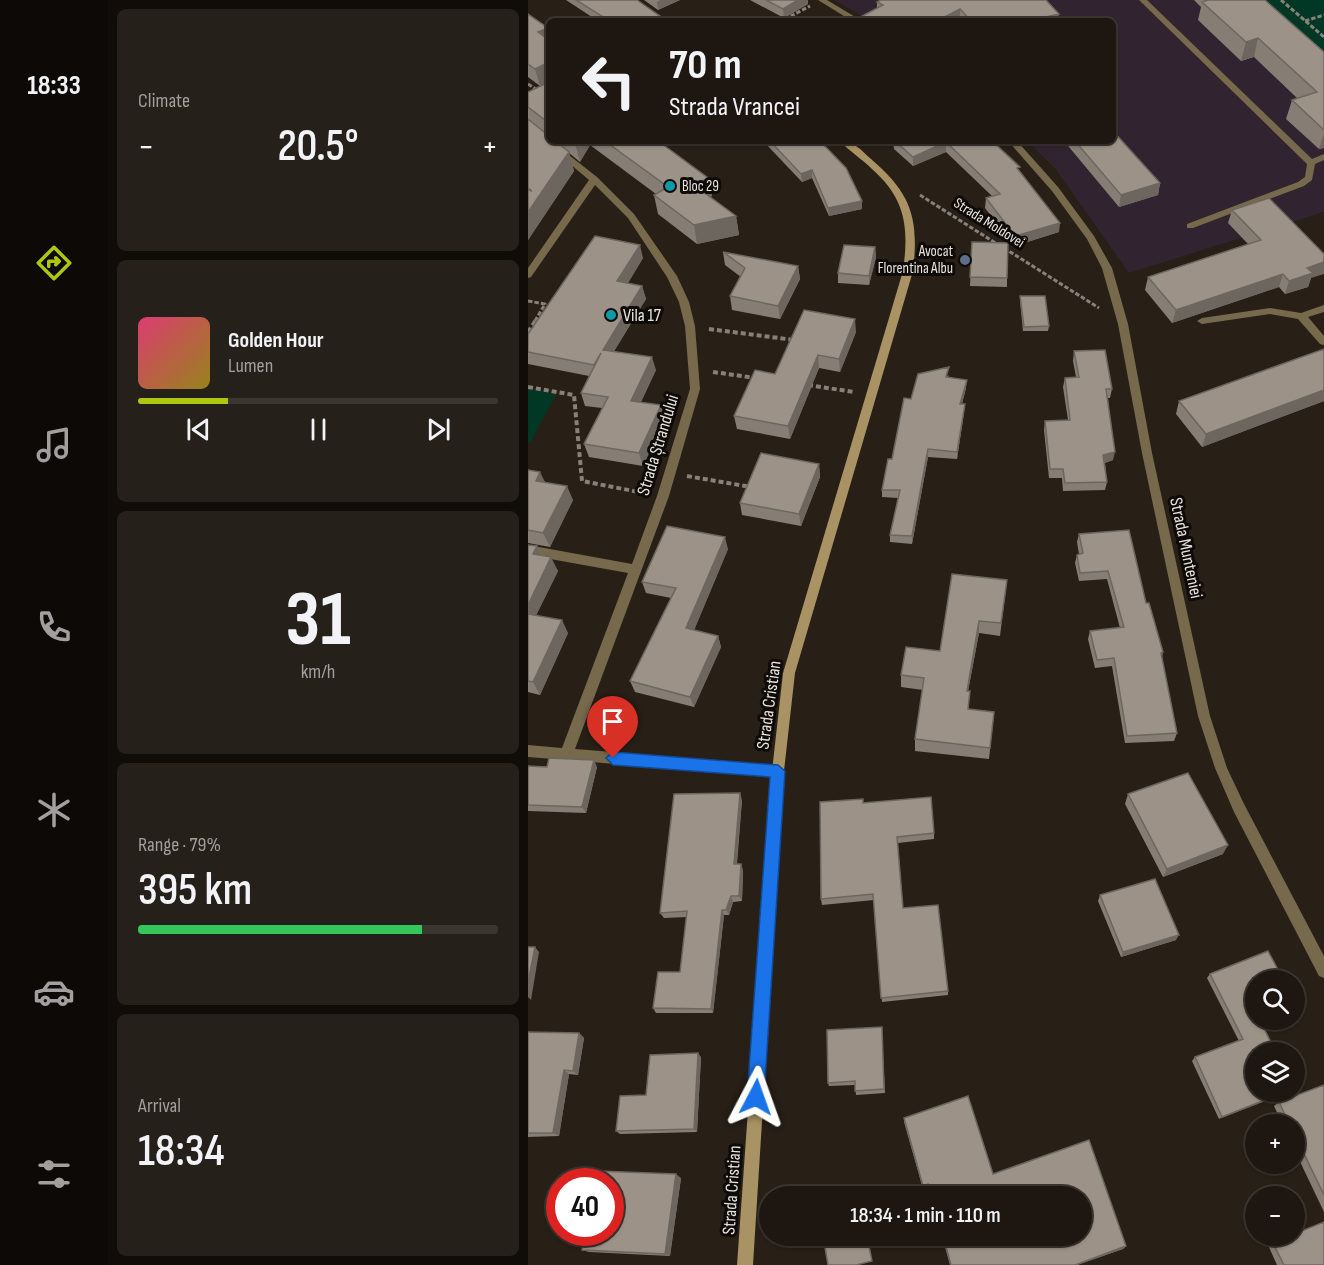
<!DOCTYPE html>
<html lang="en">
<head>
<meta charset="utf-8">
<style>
	body { margin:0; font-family:"Sofia Sans Condensed",sans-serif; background:#26201a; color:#f1f3f6; height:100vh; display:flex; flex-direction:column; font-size:22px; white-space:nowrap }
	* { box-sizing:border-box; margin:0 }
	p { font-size:20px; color:#a19f9f }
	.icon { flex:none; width:33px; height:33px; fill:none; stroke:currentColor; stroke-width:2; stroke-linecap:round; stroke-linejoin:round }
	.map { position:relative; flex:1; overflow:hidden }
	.drawer { display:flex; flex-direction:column; gap:9px; padding:9px; background:#100d09; width:420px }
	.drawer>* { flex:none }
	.guide { position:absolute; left:18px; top:18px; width:570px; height:126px; border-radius:9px; box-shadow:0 2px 4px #0004,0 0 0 2px #3c3631; background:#1e1711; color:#f1f3f6; overflow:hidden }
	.fabs { position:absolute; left:717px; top:970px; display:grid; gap:12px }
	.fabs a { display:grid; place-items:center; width:60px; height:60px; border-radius:50%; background:#1e1711; box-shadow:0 2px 4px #0004,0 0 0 2px #3c3631; font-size:30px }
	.speed { position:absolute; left:18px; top:1168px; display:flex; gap:12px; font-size:30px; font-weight:700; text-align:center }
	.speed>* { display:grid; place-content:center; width:78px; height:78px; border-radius:50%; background:#1e1711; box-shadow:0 2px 4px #0004,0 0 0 2px #3c3631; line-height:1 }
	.speed .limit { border:9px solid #d22; background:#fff; color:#111 }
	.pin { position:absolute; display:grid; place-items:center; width:51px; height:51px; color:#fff; margin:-62px -26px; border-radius:50% 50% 50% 0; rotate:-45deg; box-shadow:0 0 6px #0007 }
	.pin .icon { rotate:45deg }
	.me { position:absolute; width:66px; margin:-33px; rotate:4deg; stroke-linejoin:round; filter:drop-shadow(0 0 4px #0008) }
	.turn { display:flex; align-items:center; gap:21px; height:126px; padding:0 24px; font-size:27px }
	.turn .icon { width:78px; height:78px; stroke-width:2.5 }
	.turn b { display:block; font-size:42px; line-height:51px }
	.big { font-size:45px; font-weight:600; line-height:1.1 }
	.drawer .card { flex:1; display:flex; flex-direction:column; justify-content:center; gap:9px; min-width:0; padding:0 21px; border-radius:9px; background:#26201a }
	.drawer .dial { align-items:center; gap:0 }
	.dial b { font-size:78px; line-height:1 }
	.song { display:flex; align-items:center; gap:18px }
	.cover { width:72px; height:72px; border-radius:9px; background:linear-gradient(135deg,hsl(340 70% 55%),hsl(50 70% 35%)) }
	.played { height:6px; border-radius:3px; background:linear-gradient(90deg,#adc610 25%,#3c3631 25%) }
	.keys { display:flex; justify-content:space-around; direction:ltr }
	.heat { display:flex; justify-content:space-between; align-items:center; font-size:33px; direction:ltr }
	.charge { height:9px; border-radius:4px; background:linear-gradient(90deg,#34c759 79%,#3c3631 0) }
	.trip { position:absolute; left:231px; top:1186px; width:333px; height:60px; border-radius:30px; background:#1e1711; box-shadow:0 2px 4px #0004,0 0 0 2px #3c3631; font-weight:600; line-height:60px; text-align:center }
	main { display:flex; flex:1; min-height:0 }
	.menu { display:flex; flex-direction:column; width:108px; justify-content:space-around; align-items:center; background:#0c0907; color:#a19f9f }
	.menu .icon { width:42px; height:42px }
	.menu .on { color:#adc610 }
	.menu b { font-size:27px; color:#f1f3f6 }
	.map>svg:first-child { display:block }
	.medical { fill:#312330 }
	.green { fill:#003825 }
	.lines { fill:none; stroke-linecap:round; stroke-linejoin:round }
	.path-far1 { stroke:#88817a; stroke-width:3; stroke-dasharray:4.5 2; stroke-linecap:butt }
	.path { stroke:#88817a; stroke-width:4; stroke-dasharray:5 3; stroke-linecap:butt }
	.lane { fill:#77694c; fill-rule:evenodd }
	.street { fill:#77694c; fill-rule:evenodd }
	.secondary { fill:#a99263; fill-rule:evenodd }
	.wall { fill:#867e75 }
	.shaded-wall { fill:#6d665f }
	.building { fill:#9c9288; stroke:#6d665f; stroke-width:1.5 }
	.route { fill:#1a73e8; stroke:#114b97; stroke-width:1.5 }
	.culture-dot { fill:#0f9aa8; stroke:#0e0a07; stroke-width:2 }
	.service-dot { fill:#5c6f8a; stroke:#0e0a07; stroke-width:2 }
	.labels { text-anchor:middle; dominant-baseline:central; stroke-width:6; stroke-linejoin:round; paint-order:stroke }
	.far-poi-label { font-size:15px; fill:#e8e3dd; stroke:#0e0a07; text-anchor:start }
	.far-street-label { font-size:15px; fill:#e8e3dd; stroke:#0e0a07 }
	.poi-label { font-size:18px; fill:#e8e3dd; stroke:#0e0a07; text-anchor:start }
	.street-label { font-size:18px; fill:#e8e3dd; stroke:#0e0a07 }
</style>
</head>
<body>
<main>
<nav class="menu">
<b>18:33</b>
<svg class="icon on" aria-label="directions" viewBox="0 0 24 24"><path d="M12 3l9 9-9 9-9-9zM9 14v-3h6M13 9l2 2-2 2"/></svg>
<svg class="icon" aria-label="music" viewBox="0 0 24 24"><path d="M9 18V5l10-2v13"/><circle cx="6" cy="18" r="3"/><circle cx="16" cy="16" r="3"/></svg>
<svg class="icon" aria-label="phone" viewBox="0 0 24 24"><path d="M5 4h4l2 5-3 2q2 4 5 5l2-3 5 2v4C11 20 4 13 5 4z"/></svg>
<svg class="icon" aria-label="climate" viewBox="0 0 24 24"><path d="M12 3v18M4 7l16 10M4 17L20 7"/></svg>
<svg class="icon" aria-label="car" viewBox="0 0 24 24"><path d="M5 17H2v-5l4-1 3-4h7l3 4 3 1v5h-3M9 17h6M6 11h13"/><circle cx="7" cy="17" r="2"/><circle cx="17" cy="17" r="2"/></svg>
<svg class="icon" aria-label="filters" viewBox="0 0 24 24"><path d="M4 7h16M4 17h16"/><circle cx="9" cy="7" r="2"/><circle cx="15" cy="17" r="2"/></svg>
</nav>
<section class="drawer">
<div class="card"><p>Climate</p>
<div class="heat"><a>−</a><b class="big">20.5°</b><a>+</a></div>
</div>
<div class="card">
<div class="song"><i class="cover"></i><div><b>Golden Hour</b><p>Lumen</p></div></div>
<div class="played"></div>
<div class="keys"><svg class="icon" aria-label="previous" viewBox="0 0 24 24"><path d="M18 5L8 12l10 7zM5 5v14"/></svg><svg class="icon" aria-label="pause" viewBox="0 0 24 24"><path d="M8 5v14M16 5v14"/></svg><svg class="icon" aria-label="next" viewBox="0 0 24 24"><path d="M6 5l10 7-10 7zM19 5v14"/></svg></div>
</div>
<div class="card dial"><b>31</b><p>km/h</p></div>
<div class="card"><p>Range · 79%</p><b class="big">395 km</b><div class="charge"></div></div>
<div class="card"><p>Arrival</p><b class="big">18:34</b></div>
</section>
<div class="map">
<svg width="796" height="1265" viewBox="0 0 796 1265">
	<rect width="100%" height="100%" fill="#281f17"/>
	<path class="medical" d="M306,0H710L796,78V212L601,273L526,167L499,141H585V21H344Z"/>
	<path class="green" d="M733,0H796V55Z
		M0,389L28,394L2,443L0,442Z"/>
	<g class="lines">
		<path class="path-far1" d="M753,0L796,37
			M237,21L263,16L282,6
			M777,21L796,15
			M0,84L9,90
			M392,195L469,244
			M476,248L571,308
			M0,301L17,304L7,321"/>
		<path class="path" d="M181,329L266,340
			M0,332L8,320
			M185,372L228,378
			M280,385L326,392
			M0,387L46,395L54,481L116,493
			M159,476L223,487"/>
		<path class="lane" d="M611,0H619L784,159L796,154V160L787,164L784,180L776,186L665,228H659V224L770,182L777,177L779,164Z
			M796,305V312L780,317L796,336V345L792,344L770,319L742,314L674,324L669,321L674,318L742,308L773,313Z"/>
		<path class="street" d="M290,0H299L334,21H324Z
			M480,141H489L530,187L566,236L584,268L600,324L624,453L682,716L699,768L716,804L796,956V978L791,976L706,812L687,768L670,716L614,453L590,324L574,268L559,239L524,191Z
			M32,148L69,177L106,214L149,276L161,302L167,326L172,389L141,496L47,749L250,765L255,767L256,771L255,775L250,777L0,757V745L34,748L100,573L0,555V545L104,564L129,496L162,389L157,326L151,302L139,277L100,218L67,185L3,277L0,278V268L61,180L29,153L28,151Z"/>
		<path class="secondary" d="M312,141C326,141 333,150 343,159C384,194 391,219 385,271L267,673L256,771L225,1265H209L244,771L255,673L375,271C381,228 378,199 344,169C334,159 321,151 312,141Z"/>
	</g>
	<path class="wall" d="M38,0H109L139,21H70Z
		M116,0H152L130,10Z
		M222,0H280V4L256,18Z
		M353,0L530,21H325L349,8V2Z
		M666,0H737L796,52V148L791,149L758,119L764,100L769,98L726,57L713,61L670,20L673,7Z
		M0,14L20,28L21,31V81L12,86L0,77Z
		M21,82V141H130L180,178L184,196L182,197L208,216L211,235L169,244L130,214L126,195L128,194L62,145L52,162L41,153L46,171L0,240V92Z
		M237,141H292L334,209L301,216L284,178L274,182L237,143Z
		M365,141H464L492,172L531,232L486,246L457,208L458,198L464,196L418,152L385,166L366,149Z
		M536,141H585L632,183L630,195L591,207Z
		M704,210L783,278L780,287L757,294L751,287L644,323L617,290L620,277L720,244L700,223Z
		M444,242L479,278V287L442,286Z
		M347,247L348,257L341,285L310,283V273Z
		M195,252L270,266L272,279L252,319L204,310L202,296L213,277L197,265Z
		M115,258L100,283L114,286L118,299L86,351L128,370L113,402L137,418L115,466L61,457L56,444L74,408L57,406L53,393L61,376L0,364V334Z
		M492,296L521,326L520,331H495L492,301Z
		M328,332L312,372L291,368L262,439L209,429L206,416L247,374Z
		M796,349V401L674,447L648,414L651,401Z
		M546,351L584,389L582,398H580L585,460L577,463L579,482L577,490L535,491L534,478H521L516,430L517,421L540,420L535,387L537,378L548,377L545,361Z
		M421,375L420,377L438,388L434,404H437L436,412L429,459L400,457L384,544L362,542V535L370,498L354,497V490L383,399Z
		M291,464L292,477L273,526L214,515L212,503Z
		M0,470L17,482L45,500L22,547L0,543Z
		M551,534L618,603L635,652L634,657L649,733L646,741L597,743L584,666L567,668L560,639L562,631L592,628L579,579L551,581L547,563L549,555L551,554L549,542Z
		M0,545L9,546L13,555L30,571L8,615L40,633L12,695L0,692Z
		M200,549L166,630L190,636L193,647L166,707L107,692L102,681L143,598L118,593L114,582Z
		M479,580L472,636L451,633L440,691L441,709L466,712L461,759L387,751V739L395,690L373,687V675L412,651Z
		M0,766L69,767L58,813L0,811Z
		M600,794L695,854L635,877L597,804Z
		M214,800L209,864L215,870L214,901L205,902L201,915H196L185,1013H128L125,1008L152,972L159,917L136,918L132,913Z
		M335,803L406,833V839L370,843L375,908L420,991V995L354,1002L346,900L294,905L293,899Z
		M572,895L648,940L593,957L570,901Z
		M682,974L728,981V1092L691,1119L664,1061L667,1057L711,1041L679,978Z
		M354,1031L357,1093L328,1095L327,1085L301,1086L300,1083Z
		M0,1032L51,1033L56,1038L50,1075L41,1074L31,1136L0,1137Z
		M173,1057L169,1132L92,1134L88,1131L118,1095Z
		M796,1086V1212L766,1149V1125H755L746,1106L751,1102Z
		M440,1096L465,1174L561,1140L598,1246L595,1249L549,1265H422L414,1236H554V1197H403L400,1187L395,1189L376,1122V1118Z
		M153,1178L142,1256L61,1252L54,1250Z
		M761,1236L796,1265H749L740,1245Z"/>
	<path class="shaded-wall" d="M132,0H152L130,10L129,2Z
		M270,0H280V4L256,18L255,9Z
		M432,9V21H409Z
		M531,14L530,21H500Z
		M87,17L88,21H80V20Z
		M20,28L21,31V47L10,32Z
		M730,38L726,57L713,61L718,42Z
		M21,62V81L12,86L7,69Z
		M796,133V148L791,149Z
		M48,141H61L62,145L52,162L47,143Z
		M418,142V152L385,166V157Z
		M41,152L46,171L0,240V212Z
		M284,170V178L274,182L273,174Z
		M180,178L184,196L169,204L166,185Z
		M632,183L630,195L591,207L593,195Z
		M334,201V209L301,216L300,208Z
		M208,216L211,235L169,244L166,225Z
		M532,223L531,232L486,246L487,236Z
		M112,245L115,258L93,294L89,281Z
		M347,247L348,257L341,285V276Z
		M796,262V274L783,278L780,287L757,294L761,281L779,268Z
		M270,266L272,279L252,319L250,306Z
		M755,274L751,287L644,323L648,310Z
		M114,286L118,299L79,363L75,350Z
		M327,319L328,332L312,372L311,359Z
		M290,355L291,368L262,439L260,426Z
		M124,357L128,370L107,414L103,401Z
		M439,380L438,388L432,411V404Z
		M796,390V401L674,447L678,434Z
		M437,404L436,412L429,459V452Z
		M133,405L137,418L115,466L111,453Z
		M400,449V457L384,544V536Z
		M587,452L585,460L574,464L575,455Z
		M291,464L292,477L273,526L271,514Z
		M12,472L19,486L8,481Z
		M39,486L45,500L22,547L15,533Z
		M197,537L200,549L162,640L158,628Z
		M9,546L15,560L5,554Z
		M23,557L30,571L3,626L0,621V605Z
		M34,620L40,633L12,695L5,682Z
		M451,621V633L438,702L439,691Z
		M190,636L193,647L166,707L162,697Z
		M66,760L69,767L58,813L54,807Z
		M212,793L214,800L208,870L206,864Z
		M700,845L695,854L635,877L639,869Z
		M213,864L215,870L214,901L211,896Z
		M203,896L205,902L201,915L198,910Z
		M194,910L196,915L185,1013L183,1009Z
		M651,935L648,940L593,957L595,952Z
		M7,947L11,952L3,1000L0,997V982Z
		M51,1033L56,1038L50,1075L45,1071Z
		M170,1053L173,1057L169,1132L166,1129Z
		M36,1070L41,1074L31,1136L25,1133Z
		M757,1092H761L691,1119L694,1117Z
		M148,1174L153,1178L142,1256L137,1254Z
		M400,1184V1187L395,1189V1186Z
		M598,1246L595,1249L549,1265H547Z"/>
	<path class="building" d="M48,0H109L139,21H92L87,17L80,20Z
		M238,0H270L255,9Z
		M353,0H518L531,14L500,21H443L432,9L409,21H382L379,19L376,21H325L355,5L349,2Z
		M680,0H737L796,52V130L764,100L789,92L730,38L718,42L674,2Z
		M0,14L20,28L10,32L21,40V62L7,69L0,64Z
		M21,82V123L0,107V92Z
		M0,119L21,136V141H27L41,152L0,212V190L4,191L0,188Z
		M585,131L632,183L593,195L547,141H585Z
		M77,141H130L180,178L166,185L208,216L166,225L126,195L140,187Z
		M242,141H292L318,168L334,201L300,208L284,170L273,174Z
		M367,141H464L492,167L489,168L532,223L487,236L458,198L472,194L418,142L385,157Z
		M741,198L796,254V262L779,268L785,273L761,281L755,274L648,310L620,277L733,240L704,210Z
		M67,236L112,245L89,281L114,286L75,350L124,357L103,401L133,405L111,453L56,444L80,397L53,393L73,353L66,365L0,352V334Z
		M444,242L480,243L479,278L442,277Z
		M316,245L347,247L341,276L310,273Z
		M195,252L270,266L250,306L202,296L217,268Z
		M492,296H517L521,326L496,327Z
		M276,310L327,319L311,359L290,355L260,426L206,416L227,370L247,374Z
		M796,349V390L678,434L651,401Z
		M577,350L584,389H578L587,452L575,455L579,482L537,483L535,469H522L517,421L542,420L537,378L551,377L546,351Z
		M421,367L418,377L439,380L432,404H437L429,452L400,449L384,536L362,535L372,490H354L360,459H364L376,398L383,399L390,374Z
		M233,453L291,464L271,514L212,503Z
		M0,470L12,472L8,481L39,486L15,533L0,530Z
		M139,526L197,537L158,628L190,636L162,697L102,681L148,588L114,582Z
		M601,530L618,603H621L635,652L633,653L649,733L599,736L586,658L569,660L562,631L596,627L580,571L552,573L549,555L555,553L551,534Z
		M0,545L9,546L5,554L23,557L0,605Z
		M424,574L479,580L473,623L451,621L439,691H442L440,709L466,712L462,748L387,739L396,678L373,675L378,647L412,651Z
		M0,614L34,620L5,682L0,681Z
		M21,758L66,760L54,807L0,805V766L19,767Z
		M660,773L700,845L639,869L600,794Z
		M212,793L206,864H213L211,896H203L198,910H194L183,1009L125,1008L130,972H152L159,911L132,913L146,794Z
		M403,797L406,833L369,837L375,908L410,905L420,991L353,998L345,894L293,899L292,802L335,799V803Z
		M627,879L651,935L595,952L572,895Z
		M0,947H7L0,982Z
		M740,951L756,981H728V1020H732L748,1053H728V1092H757L694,1117L667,1057L715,1039L682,974Z
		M354,1027L356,1089L327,1091V1081L300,1083L299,1030Z
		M0,1032L51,1033L45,1071L36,1070L25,1133H0Z
		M170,1053L166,1129L88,1131L92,1096L118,1095L122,1055Z
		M796,1085V1195L766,1133V1125H762L751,1102Z
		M440,1096L465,1174L561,1140L598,1246L547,1265H423L415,1236H554V1197H404L400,1184L395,1186L376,1118Z
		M69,1171L148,1174L137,1254L54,1250L57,1233H82V1182H67Z
		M796,1222V1265H756L745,1243L761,1236H766V1234Z
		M295,1236H339L344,1261L328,1265H300Z"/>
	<path class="route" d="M85,752L250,765L257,771L236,1097L234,1103L228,1106L222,1103L219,1097L242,777L85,765L78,758Z"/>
	<g class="culture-dot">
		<circle cx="142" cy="186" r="6"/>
		<circle cx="83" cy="315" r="6"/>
	</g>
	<circle class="service-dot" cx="437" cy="260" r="6"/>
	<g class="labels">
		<g class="far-poi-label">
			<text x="154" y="186">Bloc 29</text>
			<text x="425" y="251" text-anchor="end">Avocat<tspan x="425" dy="17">Florentina Albu</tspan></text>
		</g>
		<g class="far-street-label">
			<text transform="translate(461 223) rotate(32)">Strada Moldovei</text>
		</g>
		<g class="poi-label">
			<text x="95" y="315">Vila 17</text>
		</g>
		<g class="street-label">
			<text transform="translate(130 445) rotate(-73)">Strada Ștrandului</text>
			<text transform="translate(658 548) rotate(78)">Strada Munteniei</text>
			<text transform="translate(241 705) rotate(-82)">Strada Cristian</text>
			<text transform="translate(204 1190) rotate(-86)">Strada Cristian</text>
		</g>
	</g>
</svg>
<div class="fabs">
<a><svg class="icon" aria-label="search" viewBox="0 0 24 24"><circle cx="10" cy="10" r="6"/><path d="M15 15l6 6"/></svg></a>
<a><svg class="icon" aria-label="layers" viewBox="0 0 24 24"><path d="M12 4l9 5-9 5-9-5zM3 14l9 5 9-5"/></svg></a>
<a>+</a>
<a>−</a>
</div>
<div class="speed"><div class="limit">40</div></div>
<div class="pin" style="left:85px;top:758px;background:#d93025"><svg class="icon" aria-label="arrive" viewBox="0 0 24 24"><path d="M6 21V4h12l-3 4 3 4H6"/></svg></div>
<svg class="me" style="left:228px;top:1097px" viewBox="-20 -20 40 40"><path d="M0-17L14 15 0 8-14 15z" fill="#1a73e8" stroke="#fff" stroke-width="4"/></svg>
<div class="trip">18:34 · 1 min · 110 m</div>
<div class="guide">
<div class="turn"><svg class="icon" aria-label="left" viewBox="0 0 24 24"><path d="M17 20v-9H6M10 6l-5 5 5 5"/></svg><div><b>70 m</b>Strada Vrancei</div></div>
</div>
</div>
</main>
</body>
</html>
